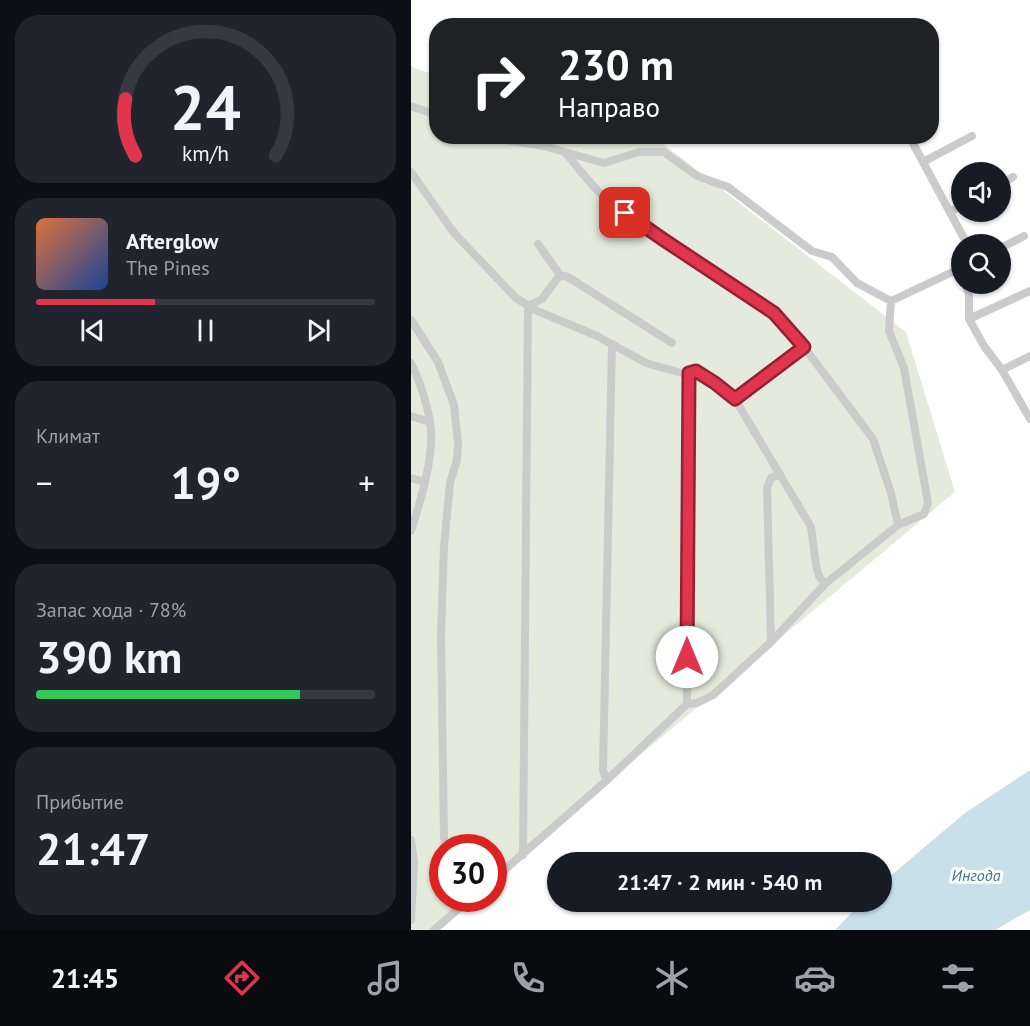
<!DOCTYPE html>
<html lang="ru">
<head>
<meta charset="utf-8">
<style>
	body { margin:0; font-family:"PT Sans",sans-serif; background:#20242c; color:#f1f3f6; height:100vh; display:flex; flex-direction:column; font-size:22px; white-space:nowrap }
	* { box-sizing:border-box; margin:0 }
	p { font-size:20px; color:#9ea1a6 }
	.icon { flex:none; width:33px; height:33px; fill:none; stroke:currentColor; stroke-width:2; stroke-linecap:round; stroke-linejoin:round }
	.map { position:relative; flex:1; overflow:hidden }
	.details { display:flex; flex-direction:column; gap:15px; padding:15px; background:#0d0f14; width:411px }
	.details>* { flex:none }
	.guide { position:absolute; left:18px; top:18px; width:510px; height:126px; border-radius:24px; box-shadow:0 2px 4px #0004; background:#202124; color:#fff; overflow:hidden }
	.fabs { position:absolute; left:540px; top:162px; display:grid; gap:12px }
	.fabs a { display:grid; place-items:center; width:60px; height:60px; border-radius:50%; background:#171b24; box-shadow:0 2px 4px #0004; font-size:30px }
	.speed { position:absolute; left:18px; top:834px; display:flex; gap:12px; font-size:30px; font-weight:700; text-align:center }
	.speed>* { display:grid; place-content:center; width:78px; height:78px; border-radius:50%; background:#171b24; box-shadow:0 2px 4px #0004; line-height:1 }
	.speed .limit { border:9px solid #d22; background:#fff; color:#111 }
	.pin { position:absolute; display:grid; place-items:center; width:51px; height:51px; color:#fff; margin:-26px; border-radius:12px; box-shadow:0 3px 9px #0006 }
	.me { position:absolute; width:66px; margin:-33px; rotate:0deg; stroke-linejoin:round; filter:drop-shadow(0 0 4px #0008) }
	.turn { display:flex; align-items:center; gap:21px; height:126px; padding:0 30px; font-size:27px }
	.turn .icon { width:78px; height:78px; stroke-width:2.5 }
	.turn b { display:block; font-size:42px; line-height:51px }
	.big { font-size:45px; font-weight:700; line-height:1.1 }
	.details .card { flex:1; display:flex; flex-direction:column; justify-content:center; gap:9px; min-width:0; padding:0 21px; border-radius:24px; background:#20242c }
	.details .dial { align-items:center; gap:0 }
	.dial svg { height:156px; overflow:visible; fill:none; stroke:#363941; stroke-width:7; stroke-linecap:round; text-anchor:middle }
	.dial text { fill:#f1f3f6; stroke:none }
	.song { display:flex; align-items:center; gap:18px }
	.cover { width:72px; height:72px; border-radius:9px; background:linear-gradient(135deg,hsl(20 70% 55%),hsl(220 70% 35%)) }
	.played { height:6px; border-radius:3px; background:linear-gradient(90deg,#e1354e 35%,#363941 35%) }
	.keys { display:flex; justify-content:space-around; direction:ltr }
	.heat { display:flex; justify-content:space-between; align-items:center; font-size:33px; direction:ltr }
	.charge { height:9px; border-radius:4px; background:linear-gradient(90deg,#34c759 78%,#363941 0) }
	.trip { position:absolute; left:136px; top:852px; width:345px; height:60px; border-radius:30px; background:#171b24; box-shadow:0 2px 4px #0004; font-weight:700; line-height:60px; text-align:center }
	.tab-bar { display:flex; height:96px; justify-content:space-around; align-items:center; background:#090b0e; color:#9ea1a6 }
	.tab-bar .icon { width:42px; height:42px }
	.tab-bar .active { color:#e1354e }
	.tab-bar b { font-size:27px; color:#f1f3f6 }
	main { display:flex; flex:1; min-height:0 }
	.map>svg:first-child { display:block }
	.green { fill:#e5ebdc }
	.water { fill:#c9e0eb }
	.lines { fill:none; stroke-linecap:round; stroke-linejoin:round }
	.street { stroke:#cbcbcb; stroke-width:8 }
	.route-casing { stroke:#922233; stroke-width:15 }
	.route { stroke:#e1354e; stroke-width:10 }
	.labels { text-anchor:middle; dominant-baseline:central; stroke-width:6; stroke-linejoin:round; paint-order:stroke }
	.water-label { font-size:16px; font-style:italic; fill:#3e758e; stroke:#fff }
</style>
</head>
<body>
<main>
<section class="details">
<div class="card dial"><svg viewBox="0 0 100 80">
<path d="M14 69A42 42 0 1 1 86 69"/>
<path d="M14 69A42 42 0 0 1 9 40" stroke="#e1354e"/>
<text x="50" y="56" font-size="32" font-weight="700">24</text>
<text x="50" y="72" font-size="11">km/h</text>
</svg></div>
<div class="card">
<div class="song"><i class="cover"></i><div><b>Afterglow</b><p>The Pines</p></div></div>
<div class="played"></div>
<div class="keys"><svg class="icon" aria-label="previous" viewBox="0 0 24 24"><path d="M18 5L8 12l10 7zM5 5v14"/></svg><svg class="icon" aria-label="pause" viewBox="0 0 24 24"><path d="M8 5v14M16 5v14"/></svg><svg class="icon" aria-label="next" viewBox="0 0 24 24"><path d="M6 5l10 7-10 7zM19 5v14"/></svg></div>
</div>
<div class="card"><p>Климат</p>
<div class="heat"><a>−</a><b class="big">19°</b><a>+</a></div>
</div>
<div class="card"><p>Запас хода · 78%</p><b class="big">390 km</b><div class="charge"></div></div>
<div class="card"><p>Прибытие</p><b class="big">21:47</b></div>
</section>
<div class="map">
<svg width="619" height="930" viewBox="0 0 619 930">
	<rect width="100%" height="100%" fill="#fff"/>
	<path class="green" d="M0,65L3,68L25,75L26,136H228L251,143L495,332L544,492L83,877L82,848H32V898L56,899L19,930H0Z"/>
	<path class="water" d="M619,770V910L584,930H424L451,902H471V883L554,813Z"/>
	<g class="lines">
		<path class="street" d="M0,107H2L26,115
			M82,136L89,139L132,146L154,152L170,172L194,199L253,240L363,313L393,347L462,439L480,493L487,525
			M498,136L556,244
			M154,152L193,163L228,152H253L286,176L317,187L401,251L421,257L446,283L480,301
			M512,162L561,136
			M0,172L43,233L105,298L124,310L186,336L235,363L274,374L285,371L304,383L324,399L400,527L405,565L408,576L414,584L360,642L302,695L286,703L276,704L195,781L82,880
			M590,184L602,177
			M539,212L550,206
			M590,248L613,236
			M149,275L157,277L261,343
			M554,284L558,295V319L573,346L591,370L619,419
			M558,319L619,291
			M0,320L27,362L43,405L47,444L46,460L39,483L33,547L30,634L33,838L35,848
			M0,363C11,386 22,419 20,444C18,474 9,502 0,531
			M591,370L619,356
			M324,399L393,347
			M0,416L19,422
			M0,478L14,482
			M414,584L487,525L513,514L517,503L493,368L478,331L480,301L550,268
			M360,642L356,488L360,478L369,474
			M276,704L278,373
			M195,781L192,769L201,344
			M0,840L3,863L0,920
			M112,855L117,306L131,299L149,275L127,244
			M23,930L60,898"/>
	</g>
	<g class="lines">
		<defs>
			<path id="route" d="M214,213L253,240L363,313L393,347L324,399L304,383L285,371L278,373L276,657"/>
		</defs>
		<use href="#route" class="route-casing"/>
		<use href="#route" class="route"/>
	</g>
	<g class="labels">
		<g class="water-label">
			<text x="565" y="875">Ингода</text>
		</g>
	</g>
</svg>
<div class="fabs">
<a><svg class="icon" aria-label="sound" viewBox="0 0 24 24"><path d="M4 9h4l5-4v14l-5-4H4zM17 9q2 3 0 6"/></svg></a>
<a><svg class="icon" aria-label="search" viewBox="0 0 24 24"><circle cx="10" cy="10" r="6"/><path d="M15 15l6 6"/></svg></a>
</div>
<div class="speed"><div class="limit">30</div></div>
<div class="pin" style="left:214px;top:213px;background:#d93025"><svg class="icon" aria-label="arrive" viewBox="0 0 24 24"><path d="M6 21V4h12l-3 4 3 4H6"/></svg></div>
<svg class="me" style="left:276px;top:657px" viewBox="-20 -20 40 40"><circle r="19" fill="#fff"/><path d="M0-13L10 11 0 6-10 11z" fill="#e1354e"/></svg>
<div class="trip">21:47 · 2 мин · 540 m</div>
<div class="guide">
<div class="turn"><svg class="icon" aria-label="right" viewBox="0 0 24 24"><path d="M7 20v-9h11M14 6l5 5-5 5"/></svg><div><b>230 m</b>Направо</div></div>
</div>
</div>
</main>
<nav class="tab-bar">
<b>21:45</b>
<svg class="icon active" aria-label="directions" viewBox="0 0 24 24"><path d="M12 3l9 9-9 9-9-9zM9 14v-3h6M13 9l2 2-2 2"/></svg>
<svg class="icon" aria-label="music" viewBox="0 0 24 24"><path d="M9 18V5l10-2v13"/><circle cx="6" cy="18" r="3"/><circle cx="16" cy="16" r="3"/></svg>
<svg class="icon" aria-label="phone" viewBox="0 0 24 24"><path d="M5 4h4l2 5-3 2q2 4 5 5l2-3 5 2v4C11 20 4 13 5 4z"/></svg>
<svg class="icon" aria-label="climate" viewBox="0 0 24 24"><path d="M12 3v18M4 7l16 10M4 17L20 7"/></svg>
<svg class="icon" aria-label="car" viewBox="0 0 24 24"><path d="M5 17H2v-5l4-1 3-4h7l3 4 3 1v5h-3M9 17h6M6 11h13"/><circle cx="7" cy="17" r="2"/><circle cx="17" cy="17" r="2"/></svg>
<svg class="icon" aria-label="filters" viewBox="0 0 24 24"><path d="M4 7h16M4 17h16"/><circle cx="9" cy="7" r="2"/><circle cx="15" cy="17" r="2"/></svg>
</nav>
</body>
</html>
